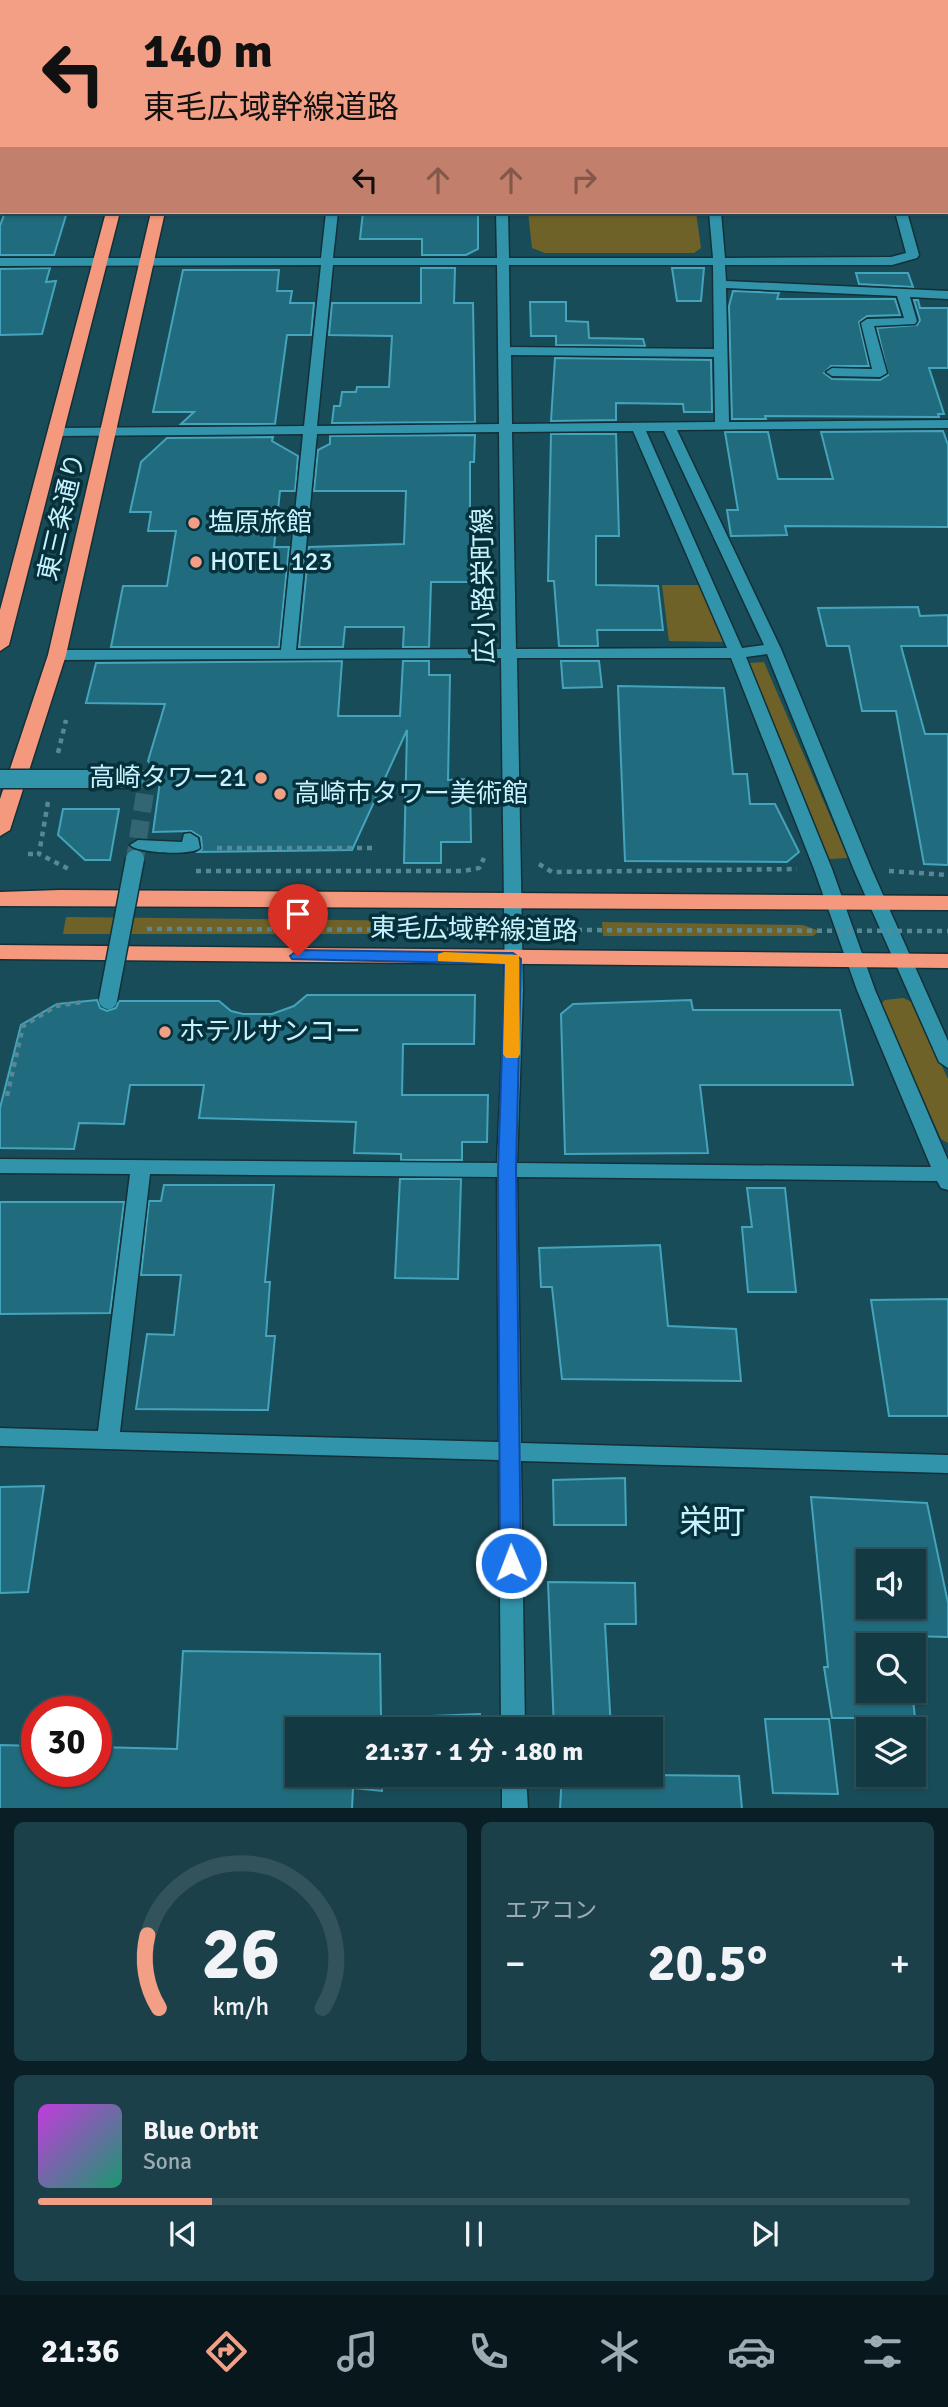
<!DOCTYPE html>
<html lang="ja">
<head>
<meta charset="utf-8">
<style>
	body { margin:0; font-family:Signika,"Noto Sans JP",sans-serif; background:#1c404a; color:#f1f3f6; height:100vh; display:flex; flex-direction:column; font-size:26px; white-space:nowrap }
	* { box-sizing:border-box; margin:0 }
	p { font-size:23px; color:#9dacb2 }
	.icon { flex:none; width:38px; height:38px; fill:none; stroke:currentColor; stroke-width:2; stroke-linecap:round; stroke-linejoin:round }
	.map { position:relative; height:1808px; overflow:hidden }
	.drawer { display:flex; flex-direction:column; gap:14px; padding:14px; background:#0a1f25; flex:1 }
	.drawer>* { flex:none }
	.top-card { position:absolute; left:0px; top:0px; width:948px; height:214px; box-shadow:0 2px 5px #0004,0 0 0 2px #32535c; background:#f39f86; color:#111; overflow:hidden }
	.fabs { position:absolute; left:856px; top:1549px; display:grid; gap:14px }
	.fabs a { display:grid; place-items:center; width:70px; height:70px; border-radius:0px; background:#133943; box-shadow:0 2px 5px #0004,0 0 0 2px #32535c; font-size:35px }
	.speed { position:absolute; left:21px; top:1696px; display:flex; gap:14px; font-size:35px; font-weight:700; text-align:center }
	.speed>* { display:grid; place-content:center; width:91px; height:91px; border-radius:50%; background:#133943; box-shadow:0 2px 5px #0004,0 0 0 2px #32535c; line-height:1 }
	.speed .limit { border:10px solid #d22; background:#fff; color:#111 }
	.pin { position:absolute; display:grid; place-items:center; width:60px; height:60px; color:#fff; margin:-72px -30px; border-radius:50% 50% 50% 0; rotate:-45deg; box-shadow:0 0 7px #0007 }
	.pin .icon { rotate:45deg }
	.me { position:absolute; width:77px; margin:-38px; rotate:359deg; stroke-linejoin:round; filter:drop-shadow(0 0 5px #0008) }
	.turn { display:flex; align-items:center; gap:24px; height:147px; padding:0 28px; font-size:32px }
	.turn .icon { width:91px; height:91px; stroke-width:2.5 }
	.turn b { display:block; font-size:49px; line-height:60px }
	.lanes { display:flex; align-items:center; height:66px; padding:0 28px; background:#0003; justify-content:center; gap:35px; direction:ltr }
	.lanes .off { opacity:.35 }
	.big { font-size:52px; font-weight:700; line-height:1.1 }
	.drawer .card { flex:1; display:flex; flex-direction:column; justify-content:center; gap:10px; min-width:0; padding:0 24px; border-radius:10px; background:#1c404a }
	.drawer .dial { align-items:center; gap:0 }
	.dial svg { height:182px; overflow:visible; fill:none; stroke:#32535c; stroke-width:7; stroke-linecap:round; text-anchor:middle }
	.dial text { fill:#f1f3f6; stroke:none }
	.song { display:flex; align-items:center; gap:21px }
	.cover { width:84px; height:84px; border-radius:10px; background:linear-gradient(135deg,hsl(290 70% 55%),hsl(160 70% 35%)) }
	.played { height:7px; border-radius:4px; background:linear-gradient(90deg,#f39f86 20%,#32535c 20%) }
	.keys { display:flex; justify-content:space-around; direction:ltr }
	.heat { display:flex; justify-content:space-between; align-items:center; font-size:38px; direction:ltr }
	.drawer .tiles { flex:1; display:grid; gap:14px; grid-template-columns:1fr 1fr }
	.card:last-child { grid-column:span 2 }
	.trip { position:absolute; left:285px; top:1717px; width:378px; height:70px; border-radius:0px; background:#133943; box-shadow:0 2px 5px #0004,0 0 0 2px #32535c; font-weight:700; line-height:70px; text-align:center }
	.menu { display:flex; height:112px; justify-content:space-around; align-items:center; background:#08171b; color:#9dacb2 }
	.menu .icon { width:49px; height:49px }
	.menu .current { color:#f39f86 }
	.menu b { font-size:32px; color:#f1f3f6 }
	.map>svg:first-child { display:block }
	.green { fill:#6f6228 }
	.building { fill:#206b7d; stroke:#44a4bc; stroke-width:2; fill-rule:evenodd }
	.lines { fill:none; stroke-linecap:round; stroke-linejoin:round }
	.minor-tunnel { stroke:#336572; stroke-width:18; stroke-dasharray:18 9; stroke-linecap:butt }
	.minor-casing { stroke:#123038; stroke-width:3 }
	.highway-casing { stroke:#123038; stroke-width:3 }
	.path { stroke:#588895; stroke-width:4.5; stroke-dasharray:5 5; stroke-linecap:butt }
	.minor { fill:#3194ab; fill-rule:evenodd }
	.highway { fill:#f5997e; fill-rule:evenodd }
	.minor-bridge-casing { stroke:#123038; stroke-width:21; stroke-linecap:butt }
	.path-bridge { stroke:#588895; stroke-width:4.5; stroke-dasharray:5 5; stroke-linecap:butt }
	.minor-bridge { stroke:#3194ab; stroke-width:18 }
	.route { fill:#1a73e8; stroke:#114b97; stroke-width:2 }
	.slow { fill:#f59e0b }
	.poi-dot { fill:#f39f86; stroke:#06313b; stroke-width:2.5 }
	.labels { text-anchor:middle; dominant-baseline:central; stroke-width:7; stroke-linejoin:round; paint-order:stroke }
	.street-label { font-size:26px; fill:#c7f2ff; stroke:#06313b }
	.poi-label { font-size:26px; fill:#c7f2ff; stroke:#06313b; text-anchor:start }
	.near-neighbourhood-label { font-size:33px; fill:#c7f2ff; stroke:#06313b }
</style>
</head>
<body>
<div class="map">
<svg width="948" height="1809" viewBox="0 0 948 1809">
	<rect width="100%" height="100%" fill="#194c59"/>
	<path class="green" d="M528,212H696L701,248L694,253H545L532,248Z
		M662,585H700L724,642L669,641Z
		M764,662L848,858L829,859L748,663Z
		M66,917L427,921V934H63Z
		M602,922L803,925L819,931L813,936H603Z
		M903,998L912,1002L948,1079V1143L941,1139L881,1004L885,1000Z"/>
	<path class="building" d="M5,212H67L54,255H0V226Z
		M363,212H478V249L466,255H422V239H360Z
		M50,268L46,282L56,281L42,334L0,335V269Z
		M421,268H455L454,303H473L475,422L332,423L334,406H340L342,392H356L357,387H389L392,336L329,335L332,303H421Z
		M672,268H704L701,301H677Z
		M183,270H279L277,291H292L290,303H314L311,335H287L275,424H181L194,412H153Z
		M856,273H908L913,287L859,284Z
		M733,291L779,293L777,299H895L900,315L867,316L859,322L869,366H831L824,373L832,379L880,380L888,375L877,328L917,325L920,320L914,300H918L920,308H948V368H929L944,414H938L939,417L765,416L766,419H732L729,306Z
		M530,302H566V321L588,322L589,338L643,339L645,346L556,345V336H531Z
		M555,358L711,360L712,412H684L683,404L616,403V420L551,421Z
		M943,431L948,445V527L785,526L787,535L731,536L727,510H738L725,432H768L778,479H833L821,432Z
		M551,434H616L619,536H596V585L658,586L663,630H597L598,646H559L554,581H548Z
		M475,435L474,462H470V582H431L429,647H403L404,627H345L343,647H299L309,547L404,544L406,491H314L318,450L330,444V436Z
		M273,437L272,441L298,456L295,491H280L274,547H289L279,647H111L123,586H167L176,531H148L151,512H130L141,462L167,438Z
		M918,607L920,616L948,615V646H901L925,734H948V865L924,864L896,711H862L849,646H827L818,608Z
		M342,661L338,716H400L403,661H429V675H450L448,780L470,779L471,842H441V863H404L407,730L352,850L198,852L202,849L201,837L191,831L153,832L161,775L148,761L165,704L86,703L96,663Z
		M561,661H599L602,687L563,688Z
		M618,686L724,688L733,774H747L750,804H775L799,852L787,862L625,861Z
		M63,809H119L110,860H85L58,835Z
		M307,995H475L474,1044H403L402,1095H488L487,1142H462V1160H401V1154L354,1153L356,1122L199,1118L204,1085H130L124,1124L79,1123L74,1149L0,1148V1108L21,1025L57,1004L97,1000L100,1008L107,1011L116,1008L119,1001H219L231,1011L243,1014H272L294,1006Z
		M691,1000L693,1010H840L853,1085H700L708,1153L565,1154L561,1014L573,1004Z
		M400,1179H461L458,1279L395,1278Z
		M164,1185H274L265,1282H270L266,1336H275L268,1410L136,1409L147,1334L174,1335L181,1275H141L149,1201H161Z
		M747,1188H785L796,1292H748L742,1227H752Z
		M0,1202H124L110,1313L0,1314Z
		M660,1245L668,1326L736,1329L741,1381L562,1379L552,1287H541L539,1248Z
		M948,1299V1416H889L871,1300Z
		M625,1478L626,1525H554L553,1480Z
		M44,1486L28,1592L0,1593V1487Z
		M811,1497L927,1503L948,1603V1637L868,1635V1690H912L915,1718H832L824,1667H828ZM868,1561H914V1606H868Z
		M548,1582L635,1583L636,1624H605L611,1729H554Z
		M183,1651L380,1654L381,1718L480,1714V1729H298V1774H382V1791L353,1788L352,1809H0V1745L37,1746V1771H96V1747L177,1749Z
		M765,1719H829L838,1794L773,1793Z
		M562,1774L739,1776L742,1809H560Z"/>
	<g class="lines">
		<path class="minor-tunnel" d="M135,779H147L135,859"/>
		<defs>
			<path id="minor" d="M352,0H362V2H352Z
				M560,0H570V2H560Z
				M680,0H690V2H680Z
				M947,69H948V75H947Z
				M0,70H2V76H0Z
				M947,202H948V208H947Z
				M326,212H338L333,258H497L496,212H508L509,258H713L709,212H721L725,258L891,257L906,253L895,212H907L919,255L917,258L892,265H725L726,281L948,291V299L910,297L917,321L915,324L874,326L887,373L880,377L832,376L826,372L832,368L872,369L861,323L867,319L904,318L897,296L726,288L729,422L948,420V428L677,430L781,649L872,870L948,1041V1068L939,1062L854,870L767,654L746,657L832,869L875,990L948,1160V1190L941,1188L937,1181L517,1177L521,1443L948,1455V1473L521,1461L525,1729H501L499,1460L0,1446V1428L98,1431L130,1174L0,1173V1159L497,1163L505,991L501,658L57,660L49,655L57,650H281L303,434L57,436L50,432L57,428L304,426L321,265L0,266V258H321ZM333,265H497L499,424L317,426ZM509,265H713L714,349L510,347ZM511,355L714,357L715,422L512,424ZM633,431L727,648L516,649L512,432ZM646,431H664L764,645L742,648ZM499,432L501,649L296,650L317,434ZM517,658H731L814,869L857,990L931,1167L517,1163L523,991ZM150,1174L497,1177L499,1442L120,1432Z
				M190,833L198,838L200,848C192,856 137,853 130,845L138,840L182,842L184,834Z
				M502,1774H526L528,1809H502Z"/>
			<path id="highway" d="M162,0H174L161,2Z
				M197,0H209V2H197Z
				M106,212H120L9,645L0,651V610Z
				M151,212H165L66,655L10,830L0,836V799L48,655Z
				M60,890L948,896V910L0,906V892Z
				M0,945L948,954V968L0,959Z"/>
		</defs>
		<use href="#minor" class="minor-casing"/>
		<use href="#highway" class="highway-casing"/>
		<path class="path" d="M58,753L66,720
			M48,802L39,854L71,870
			M217,848H374
			M28,854H39
			M539,864L552,872L797,869
			M196,871H463L479,868L484,858
			M889,871L948,875
			M7,1096L23,1026L56,1006L83,1002"/>
		<use href="#minor" class="minor"/>
		<use href="#highway" class="highway"/>
		<defs>
			<path id="minor-bridge" d="M0,779H135
				M108,1000L135,859"/>
		</defs>
		<use href="#minor-bridge" class="minor-bridge-casing"/>
		<path class="path-bridge" d="M147,929L948,931"/>
		<use href="#minor-bridge" class="minor-bridge"/>
	</g>
	<path class="route" d="M298,950L513,953L521,959L516,1170L521,1563L518,1569L511,1572L503,1569L500,1563L498,1170L505,964L292,959L290,956Z"/>
	<path class="slow" d="M444,952L519,955L520,1054L518,1058H506L503,1054L505,964L438,961V954Z"/>
	<g class="poi-dot">
		<circle cx="194" cy="523" r="7"/>
		<circle cx="196" cy="562" r="7"/>
		<circle cx="261" cy="778" r="7"/>
		<circle cx="280" cy="794" r="7"/>
		<circle cx="165" cy="1032" r="7"/>
	</g>
	<g class="labels">
		<g class="street-label">
			<text transform="translate(62 517) rotate(-77)">東三条通り</text>
			<text transform="translate(484 586) rotate(-91)">広小路栄町線</text>
			<text transform="translate(474 930) rotate(1)">東毛広域幹線道路</text>
		</g>
		<g class="poi-label">
			<text x="208" y="523">塩原旅館</text>
			<text x="210" y="562">HOTEL 123</text>
			<text x="247" y="778" text-anchor="end">高崎タワー21</text>
			<text x="294" y="794">高崎市タワー美術館</text>
			<text x="179" y="1032">ホテルサンコー</text>
		</g>
		<g class="near-neighbourhood-label">
			<text x="712" y="1522">栄町</text>
		</g>
	</g>
</svg>
<div class="fabs">
<a><svg class="icon" aria-label="sound" viewBox="0 0 24 24"><path d="M4 9h4l5-4v14l-5-4H4zM17 9q2 3 0 6"/></svg></a>
<a><svg class="icon" aria-label="search" viewBox="0 0 24 24"><circle cx="10" cy="10" r="6"/><path d="M15 15l6 6"/></svg></a>
<a><svg class="icon" aria-label="layers" viewBox="0 0 24 24"><path d="M12 4l9 5-9 5-9-5zM3 14l9 5 9-5"/></svg></a>
</div>
<div class="speed"><div class="limit">30</div></div>
<div class="pin" style="left:298px;top:956px;background:#d93025"><svg class="icon" aria-label="arrive" viewBox="0 0 24 24"><path d="M6 21V4h12l-3 4 3 4H6"/></svg></div>
<svg class="me" style="left:511px;top:1563px" viewBox="-20 -20 40 40"><circle r="17" fill="#1a73e8" stroke="#fff" stroke-width="3"/><path d="M0-11L8 9 0 5-8 9z" fill="#fff"/></svg>
<div class="trip">21:37 · 1 分 · 180 m</div>
<div class="top-card">
<div class="turn"><svg class="icon" aria-label="left" viewBox="0 0 24 24"><path d="M17 20v-9H6M10 6l-5 5 5 5"/></svg><div><b>140 m</b>東毛広域幹線道路</div></div>
<div class="lanes"><svg class="icon" aria-label="left" viewBox="0 0 24 24"><path d="M17 20v-9H6M10 6l-5 5 5 5"/></svg><svg class="icon off" aria-label="ahead" viewBox="0 0 24 24"><path d="M12 20V5M6 11l6-6 6 6"/></svg><svg class="icon off" aria-label="ahead" viewBox="0 0 24 24"><path d="M12 20V5M6 11l6-6 6 6"/></svg><svg class="icon off" aria-label="right" viewBox="0 0 24 24"><path d="M7 20v-9h11M14 6l5 5-5 5"/></svg></div>
</div>
</div>
<section class="drawer">
<div class="tiles">
<div class="card dial"><svg viewBox="0 0 100 80">
<path d="M14 69A42 42 0 1 1 86 69"/>
<path d="M14 69A42 42 0 0 1 9 37" stroke="#f39f86"/>
<text x="50" y="56" font-size="32" font-weight="700">26</text>
<text x="50" y="72" font-size="11">km/h</text>
</svg></div>
<div class="card"><p>エアコン</p>
<div class="heat"><a>−</a><b class="big">20.5°</b><a>+</a></div>
</div>
<div class="card">
<div class="song"><i class="cover"></i><div><b>Blue Orbit</b><p>Sona</p></div></div>
<div class="played"></div>
<div class="keys"><svg class="icon" aria-label="previous" viewBox="0 0 24 24"><path d="M18 5L8 12l10 7zM5 5v14"/></svg><svg class="icon" aria-label="pause" viewBox="0 0 24 24"><path d="M8 5v14M16 5v14"/></svg><svg class="icon" aria-label="next" viewBox="0 0 24 24"><path d="M6 5l10 7-10 7zM19 5v14"/></svg></div>
</div>
</div>
</section>
<nav class="menu">
<b>21:36</b>
<svg class="icon current" aria-label="directions" viewBox="0 0 24 24"><path d="M12 3l9 9-9 9-9-9zM9 14v-3h6M13 9l2 2-2 2"/></svg>
<svg class="icon" aria-label="music" viewBox="0 0 24 24"><path d="M9 18V5l10-2v13"/><circle cx="6" cy="18" r="3"/><circle cx="16" cy="16" r="3"/></svg>
<svg class="icon" aria-label="phone" viewBox="0 0 24 24"><path d="M5 4h4l2 5-3 2q2 4 5 5l2-3 5 2v4C11 20 4 13 5 4z"/></svg>
<svg class="icon" aria-label="climate" viewBox="0 0 24 24"><path d="M12 3v18M4 7l16 10M4 17L20 7"/></svg>
<svg class="icon" aria-label="car" viewBox="0 0 24 24"><path d="M5 17H2v-5l4-1 3-4h7l3 4 3 1v5h-3M9 17h6M6 11h13"/><circle cx="7" cy="17" r="2"/><circle cx="17" cy="17" r="2"/></svg>
<svg class="icon" aria-label="filters" viewBox="0 0 24 24"><path d="M4 7h16M4 17h16"/><circle cx="9" cy="7" r="2"/><circle cx="15" cy="17" r="2"/></svg>
</nav>
</body>
</html>
